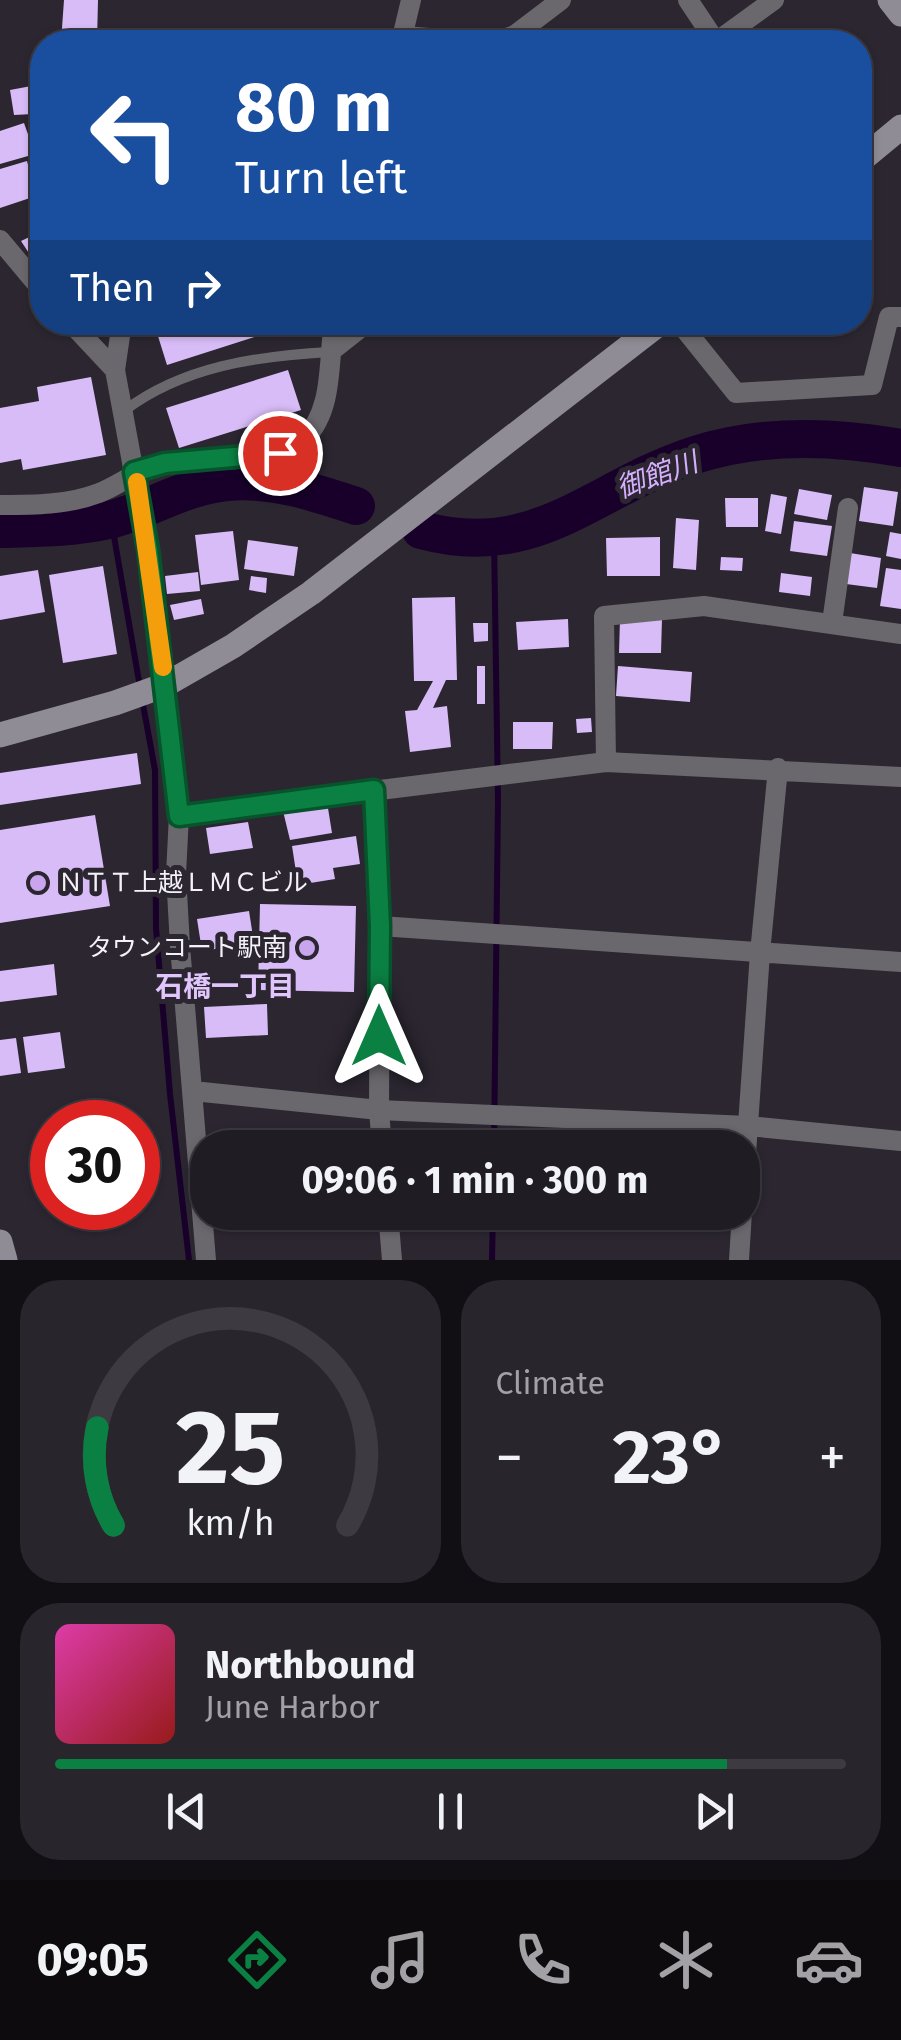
<!DOCTYPE html>
<html lang="en">
<head>
<meta charset="utf-8">
<style>
	body { margin:0; font-family:"Fira Sans","Noto Sans JP",sans-serif; background:#28252c; color:#f1f3f6; height:100vh; display:flex; flex-direction:column; font-size:38px; white-space:nowrap }
	* { box-sizing:border-box; margin:0 }
	p { font-size:32px; color:#a2a1a6 }
	.icon { flex:none; width:55px; height:55px; fill:none; stroke:currentColor; stroke-width:2; stroke-linecap:round; stroke-linejoin:round }
	.map { position:relative; height:1260px; overflow:hidden }
	.side { display:flex; flex-direction:column; gap:20px; padding:20px; background:#120f14; flex:1 }
	.side>* { flex:none }
	.top-card { position:absolute; left:30px; top:30px; width:842px; height:305px; border-radius:40px; box-shadow:0 2px 8px #0004,0 0 0 2px #3d3a41; background:#1a4fa0; color:#fff; overflow:hidden }
	.speed { position:absolute; left:30px; top:1100px; display:flex; gap:20px; font-size:50px; font-weight:700; text-align:center }
	.speed>* { display:grid; place-content:center; width:130px; height:130px; border-radius:50%; background:#201c24; box-shadow:0 2px 8px #0004,0 0 0 2px #3d3a41; line-height:1 }
	.speed .limit { border:15px solid #d22; background:#fff; color:#111 }
	.pin { position:absolute; display:grid; place-items:center; width:85px; height:85px; color:#fff; margin:-42px; border:5px solid #fff; border-radius:50%; box-shadow:0 2px 10px #0007 }
	.me { position:absolute; width:110px; margin:-55px; rotate:0deg; stroke-linejoin:round; filter:drop-shadow(0 0 8px #0008) }
	.turn { display:flex; align-items:center; gap:35px; height:210px; padding:0 40px; font-size:45px }
	.turn .icon { width:130px; height:130px; stroke-width:2.5 }
	.turn b { display:block; font-size:70px; line-height:85px }
	.then { display:flex; align-items:center; height:95px; padding:0 40px; background:#0003; gap:20px; font-size:38px }
	.big { font-size:75px; font-weight:700; line-height:1.1 }
	.side .tile { flex:1; display:flex; flex-direction:column; justify-content:center; gap:15px; min-width:0; padding:0 35px; border-radius:40px; background:#28252c }
	.side .dial { align-items:center; gap:0 }
	.dial svg { height:260px; overflow:visible; fill:none; stroke:#3d3a41; stroke-width:7; stroke-linecap:round; text-anchor:middle }
	.dial text { fill:#f1f3f6; stroke:none }
	.song { display:flex; align-items:center; gap:30px }
	.cover { width:120px; height:120px; border-radius:15px; background:linear-gradient(135deg,hsl(320 70% 55%),hsl(0 70% 35%)) }
	.played { height:10px; border-radius:5px; background:linear-gradient(90deg,#0b8043 85%,#3d3a41 85%) }
	.keys { display:flex; justify-content:space-around; direction:ltr }
	.heat { display:flex; justify-content:space-between; align-items:center; font-size:55px; direction:ltr }
	.side .tiles { flex:1; display:grid; gap:20px; grid-template-columns:1fr 1fr }
	.tile:last-child { grid-column:span 2 }
	.trip { position:absolute; left:190px; top:1130px; width:570px; height:100px; border-radius:40px; background:#201c24; box-shadow:0 2px 8px #0004,0 0 0 2px #3d3a41; font-weight:700; line-height:100px; text-align:center }
	.dock { display:flex; height:160px; justify-content:space-around; align-items:center; background:#0d0b0e; color:#a2a1a6 }
	.dock .icon { width:70px; height:70px }
	.dock .on { color:#0b8043 }
	.dock b { font-size:45px; color:#f1f3f6 }
	.map>svg:first-child { display:block }
	.lines { fill:none; stroke-linecap:round; stroke-linejoin:round }
	.stream { stroke:#18002a; stroke-width:6 }
	.river { stroke:#18002a; stroke-width:38 }
	.building { fill:#d8bcf7 }
	.lane { stroke:#6b686d; stroke-width:10 }
	.street { stroke:#6b686d; stroke-width:20 }
	.secondary { stroke:#908c95; stroke-width:25 }
	.route-casing { stroke:#07532c; stroke-width:25 }
	.route { stroke:#0b8043; stroke-width:18 }
	.slow { stroke:#f59e0b; stroke-width:18 }
	.poi-dot { fill:#c9a5ee; stroke:#2b2630; stroke-width:4 }
	.labels { text-anchor:middle; dominant-baseline:central; stroke-width:10; stroke-linejoin:round; paint-order:stroke }
	.poi-label { font-size:25px; fill:#f4f1f8; stroke:#2b2630; text-anchor:start }
	.water-label { font-size:28px; font-style:italic; fill:#d6affe; stroke:#2b2630 }
	.neighbourhood-label { font-size:28px; font-weight:bold; fill:#e1c6fd; stroke:#2b2630 }
</style>
</head>
<body>
<div class="map">
<svg width="901" height="1260" viewBox="0 0 901 1260">
	<rect width="100%" height="100%" fill="#2b2630"/>
	<g class="lines">
		<path class="stream" d="M111,519L140,687
			M494,538L498,800L494,1148
			M142,699L155,770L156,928L170,1094L189,1260
			M492,1260L493,1212"/>
		<path class="river" d="M0,529C36,528 73,528 109,520C149,510 184,486 227,482C272,478 314,492 356,506
			M421,530C537,562 593,488 695,455C760,434 834,436 901,448"/>
	</g>
	<path class="building" d="M64,0H98L97,42H61Z
		M42,84V136H39L33,114L14,115L10,90Z
		M24,123L35,154L0,164V131Z
		M27,161L36,196L0,208V169Z
		M42,231V273L21,241Z
		M190,322H298V323L167,365L157,333Z
		M288,370L301,410L179,448L166,408Z
		M91,377L106,455L23,470L21,459L0,463V408L39,401L37,387Z
		M864,487L898,492L893,526L859,521Z
		M799,489L832,495L827,520L794,514Z
		M771,494L787,497L781,534L765,531Z
		M725,498H758V527H726Z
		M676,518L699,520L696,570L673,568Z
		M794,521L832,526L827,556L790,551Z
		M233,531L239,580L201,585L195,535Z
		M890,532L901,534V559L886,556Z
		M660,537V576H607L606,538Z
		M248,540L298,547L294,576L244,569Z
		M850,553L881,558L877,588L846,584Z
		M721,557L743,558L742,571L720,570Z
		M103,566L117,654L63,663L49,575Z
		M886,568L901,570V609L880,606Z
		M38,570L45,612L0,620V576Z
		M198,572L200,591L167,594L165,576Z
		M781,573L812,577L810,596L779,592Z
		M251,576L267,578L266,593L249,590Z
		M455,597L457,680H446L433,708L447,706L451,747L410,752L405,711L417,710L433,681H414L412,598Z
		M201,599L204,614L174,620L170,605Z
		M568,619L569,647L518,650L516,622Z
		M620,619H662L661,653H619Z
		M473,623H488V641L474,642Z
		M477,666H485V704H477Z
		M618,666L692,672L690,702L616,696Z
		M591,718L592,732L577,733L576,719Z
		M513,722H553L552,749H513Z
		M137,753L141,784L0,805V773Z
		M327,802L332,833L290,840L283,811Z
		M95,815L110,906L0,923V830Z
		M248,822L253,848L210,854L206,828Z
		M356,836L360,864L333,868L335,879L298,885L292,846Z
		M260,904L356,906L354,992L258,990Z
		M249,911L254,943L202,951L197,919Z
		M54,964L57,995L0,1002V971Z
		M267,1004L268,1035L206,1038L204,1007Z
		M60,1032L65,1068L28,1073L23,1037Z
		M16,1038L21,1073L0,1076V1040Z"/>
	<g class="lines">
		<path class="lane" d="M124,411C183,366 258,356 330,352"/>
		<path class="street" d="M688,0L716,42
			M403,36L482,42
			M401,42L411,0
			M495,42L515,35L561,0
			M716,42L774,0
			M0,240L42,290
			M70,322L115,370L148,549L179,815L176,874L180,946L206,1260
			M679,322L736,393L872,385L889,317H901
			M330,352L368,322
			M115,370L122,322
			M0,505C33,505 68,505 99,493C124,483 141,466 169,463C206,458 277,465 304,439C334,410 328,361 334,322
			M832,623L848,508
			M606,762L604,616L704,606L901,634
			M374,790L380,926L379,1110L382,1148
			M179,815L606,762L901,777
			M380,926L901,962
			M193,1091L379,1110L748,1126L901,1141
			M742,1211L760,953L778,768
			M388,1212L392,1260
			M739,1260L742,1212"/>
		<path class="secondary" d="M890,0L901,14
			M860,161L901,127
			M0,735L115,703L165,685L233,646L311,593L661,322
			M0,1242L5,1260"/>
	</g>
	<g class="lines">
		<defs>
			<path id="route" d="M280,453L165,463L134,472L148,549L179,816L374,790L380,926L379,1036"/>
		</defs>
		<use href="#route" class="route-casing"/>
		<use href="#route" class="route"/>
		<path class="slow" d="M137,482L163,667"/>
	</g>
	<g class="poi-dot">
		<circle cx="38" cy="883" r="10"/>
		<circle cx="307" cy="948" r="10"/>
	</g>
	<g class="labels">
		<g class="poi-label">
			<text x="58" y="883">ＮＴＴ上越ＬＭＣビル</text>
			<text x="287" y="948" text-anchor="end">タウンコート駅南</text>
		</g>
		<g class="water-label">
			<text transform="translate(657 475) rotate(-20)">御館川</text>
		</g>
		<g class="neighbourhood-label">
			<text x="225" y="986">石橋一丁目</text>
		</g>
	</g>
</svg>
<div class="speed"><div class="limit">30</div></div>
<div class="pin" style="left:280px;top:453px;background:#d93025"><svg class="icon" aria-label="arrive" viewBox="0 0 24 24"><path d="M6 21V4h12l-3 4 3 4H6"/></svg></div>
<svg class="me" style="left:379px;top:1036px" viewBox="-20 -20 40 40"><path d="M0-17L14 15 0 8-14 15z" fill="#0b8043" stroke="#fff" stroke-width="4"/></svg>
<div class="trip">09:06 · 1 min · 300 m</div>
<div class="top-card">
<div class="turn"><svg class="icon" aria-label="left" viewBox="0 0 24 24"><path d="M17 20v-9H6M10 6l-5 5 5 5"/></svg><div><b>80 m</b>Turn left</div></div>
<div class="then">Then<svg class="icon" aria-label="right" viewBox="0 0 24 24"><path d="M7 20v-9h11M14 6l5 5-5 5"/></svg></div>
</div>
</div>
<section class="side">
<div class="tiles">
<div class="tile dial"><svg viewBox="0 0 100 80">
<path d="M14 69A42 42 0 1 1 86 69"/>
<path d="M14 69A42 42 0 0 1 9 39" stroke="#0b8043"/>
<text x="50" y="56" font-size="32" font-weight="700">25</text>
<text x="50" y="72" font-size="11">km/h</text>
</svg></div>
<div class="tile"><p>Climate</p>
<div class="heat"><a>−</a><b class="big">23°</b><a>+</a></div>
</div>
<div class="tile">
<div class="song"><i class="cover"></i><div><b>Northbound</b><p>June Harbor</p></div></div>
<div class="played"></div>
<div class="keys"><svg class="icon" aria-label="previous" viewBox="0 0 24 24"><path d="M18 5L8 12l10 7zM5 5v14"/></svg><svg class="icon" aria-label="pause" viewBox="0 0 24 24"><path d="M8 5v14M16 5v14"/></svg><svg class="icon" aria-label="next" viewBox="0 0 24 24"><path d="M6 5l10 7-10 7zM19 5v14"/></svg></div>
</div>
</div>
</section>
<nav class="dock">
<b>09:05</b>
<svg class="icon on" aria-label="directions" viewBox="0 0 24 24"><path d="M12 3l9 9-9 9-9-9zM9 14v-3h6M13 9l2 2-2 2"/></svg>
<svg class="icon" aria-label="music" viewBox="0 0 24 24"><path d="M9 18V5l10-2v13"/><circle cx="6" cy="18" r="3"/><circle cx="16" cy="16" r="3"/></svg>
<svg class="icon" aria-label="phone" viewBox="0 0 24 24"><path d="M5 4h4l2 5-3 2q2 4 5 5l2-3 5 2v4C11 20 4 13 5 4z"/></svg>
<svg class="icon" aria-label="climate" viewBox="0 0 24 24"><path d="M12 3v18M4 7l16 10M4 17L20 7"/></svg>
<svg class="icon" aria-label="car" viewBox="0 0 24 24"><path d="M5 17H2v-5l4-1 3-4h7l3 4 3 1v5h-3M9 17h6M6 11h13"/><circle cx="7" cy="17" r="2"/><circle cx="17" cy="17" r="2"/></svg>
</nav>
</body>
</html>
